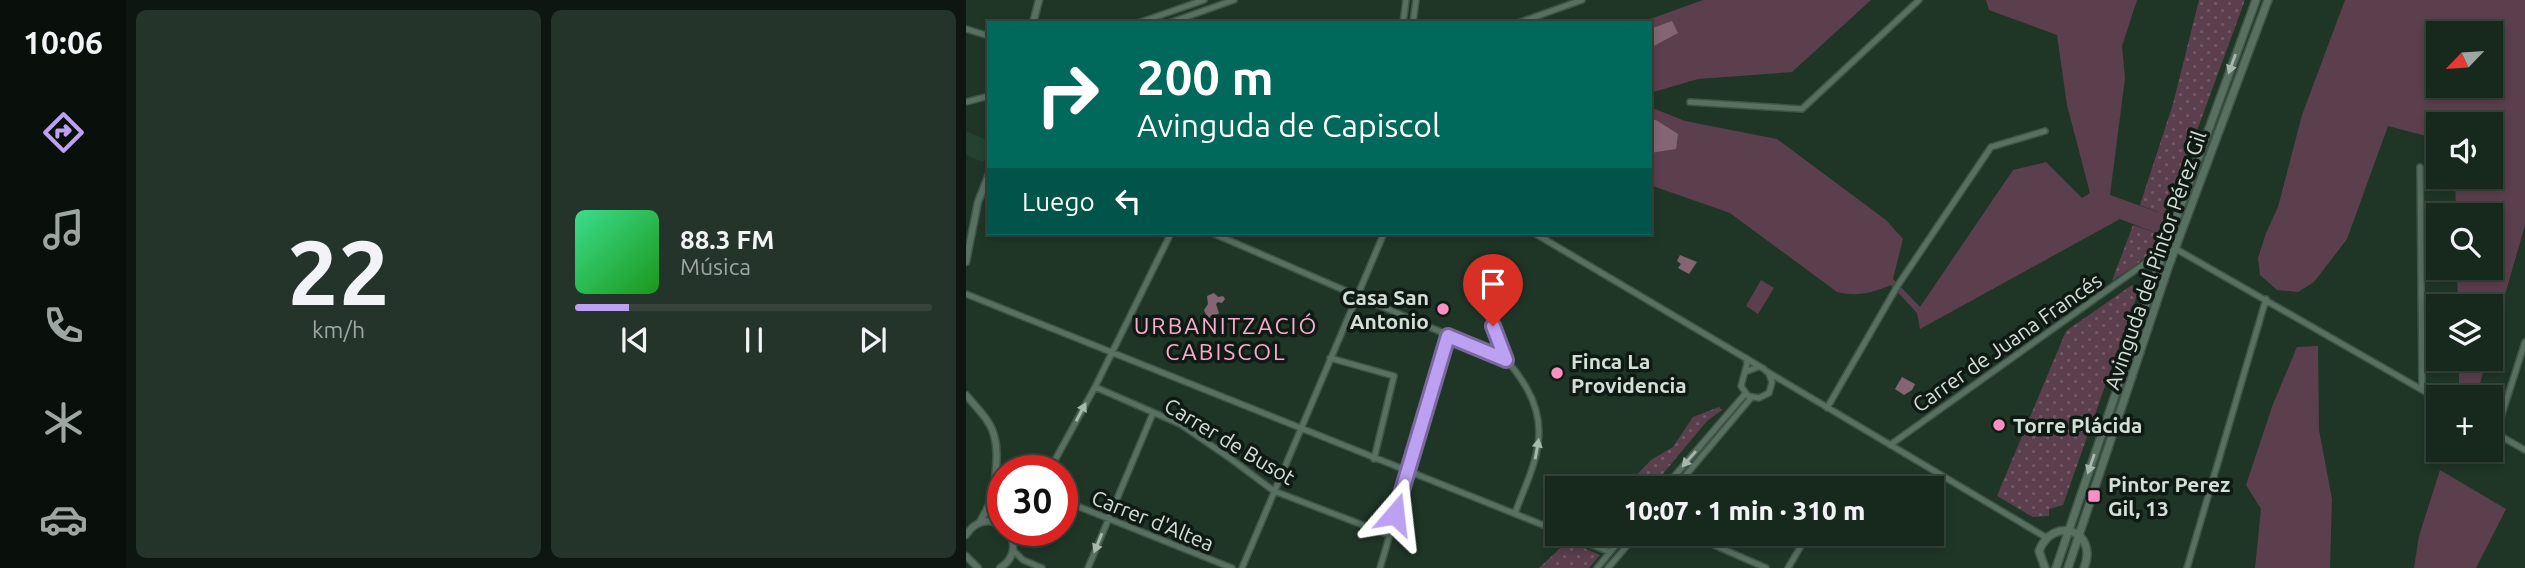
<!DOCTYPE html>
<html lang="es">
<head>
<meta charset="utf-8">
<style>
	body { margin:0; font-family:Ubuntu,sans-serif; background:#24342a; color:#f1f3f6; height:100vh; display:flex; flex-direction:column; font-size:26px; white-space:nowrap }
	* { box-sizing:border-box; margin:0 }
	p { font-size:23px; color:#9ea6a4 }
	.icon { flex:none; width:38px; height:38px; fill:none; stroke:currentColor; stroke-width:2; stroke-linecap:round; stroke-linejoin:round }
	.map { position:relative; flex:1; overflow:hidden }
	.panel { display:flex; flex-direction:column; gap:10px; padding:10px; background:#0d1610; width:840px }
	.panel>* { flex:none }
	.banner { position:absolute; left:21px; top:21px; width:665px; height:214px; border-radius:0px; box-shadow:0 4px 10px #0003,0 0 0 2px #36443b; background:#00695c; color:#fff; overflow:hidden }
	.needle { width:46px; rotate:245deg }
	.buttons { position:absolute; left:1460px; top:21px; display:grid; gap:14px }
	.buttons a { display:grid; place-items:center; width:77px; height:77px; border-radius:0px; background:#17281d; box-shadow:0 4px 10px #0003,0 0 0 2px #36443b; font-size:35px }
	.speed { position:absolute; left:21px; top:455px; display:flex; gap:14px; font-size:35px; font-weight:700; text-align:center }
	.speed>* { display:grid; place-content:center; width:91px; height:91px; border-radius:50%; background:#17281d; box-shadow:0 4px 10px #0003,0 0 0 2px #36443b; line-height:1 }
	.speed .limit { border:10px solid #d22; background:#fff; color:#111 }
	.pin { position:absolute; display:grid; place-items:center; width:60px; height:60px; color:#fff; margin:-72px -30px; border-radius:50% 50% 50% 0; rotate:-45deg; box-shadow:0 0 7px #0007 }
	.pin .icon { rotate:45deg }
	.me { position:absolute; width:77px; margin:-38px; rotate:17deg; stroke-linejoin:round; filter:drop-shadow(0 0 5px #0008) }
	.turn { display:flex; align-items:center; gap:24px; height:147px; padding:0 35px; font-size:32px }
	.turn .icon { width:91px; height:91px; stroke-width:2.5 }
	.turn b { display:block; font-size:49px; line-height:60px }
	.then { display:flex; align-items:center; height:66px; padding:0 35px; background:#0003; gap:14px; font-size:26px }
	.panel .card { flex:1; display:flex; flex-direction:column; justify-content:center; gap:10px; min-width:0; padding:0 24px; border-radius:10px; background:#24342a }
	.panel .dial { align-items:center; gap:0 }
	.dial b { font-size:91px; line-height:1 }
	.song { display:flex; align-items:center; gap:21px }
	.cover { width:84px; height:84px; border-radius:10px; background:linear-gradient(135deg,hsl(150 70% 55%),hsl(120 70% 35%)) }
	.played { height:7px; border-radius:4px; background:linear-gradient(90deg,#bca0f2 15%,#36443b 15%) }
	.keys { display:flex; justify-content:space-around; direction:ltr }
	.panel .tiles { flex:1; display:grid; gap:10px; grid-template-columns:repeat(2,1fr) }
	.trip { position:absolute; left:579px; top:476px; width:399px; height:70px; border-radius:0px; background:#17281d; box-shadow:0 4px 10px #0003,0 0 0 2px #36443b; font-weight:800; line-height:70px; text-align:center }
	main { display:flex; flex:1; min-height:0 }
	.tabs { display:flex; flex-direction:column; width:126px; justify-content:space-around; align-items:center; background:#09100c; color:#9ea6a4 }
	.tabs .icon { width:49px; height:49px }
	.tabs .active { color:#bca0f2 }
	.tabs b { font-size:32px; color:#f1f3f6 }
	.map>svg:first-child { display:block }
	.built { fill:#254230 }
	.grass { fill:#5c3f4c; fill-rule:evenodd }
	.park { fill:url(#park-dots) }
	.water { fill:#866573 }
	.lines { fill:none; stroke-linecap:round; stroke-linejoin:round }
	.minor-casing { stroke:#3f5447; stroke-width:8 }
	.tertiary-casing { stroke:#3f5447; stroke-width:9 }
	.secondary-casing { stroke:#3f5447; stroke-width:10 }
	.minor { stroke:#577060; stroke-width:5 }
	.tertiary { stroke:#577060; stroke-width:6 }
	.secondary { stroke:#577060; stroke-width:7 }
	.oneway { fill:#a7b9ad }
	.route-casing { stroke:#7a689d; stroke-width:18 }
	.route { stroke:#bca0f2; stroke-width:12 }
	.poi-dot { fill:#fc8fc2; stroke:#101a14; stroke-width:2.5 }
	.labels { text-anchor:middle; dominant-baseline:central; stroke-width:7; stroke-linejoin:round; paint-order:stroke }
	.street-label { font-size:21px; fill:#d2e0d6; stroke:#101a14 }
	.poi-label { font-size:21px; font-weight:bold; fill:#d2e0d6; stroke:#101a14; text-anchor:start }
	.neighbourhood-label { font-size:23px; letter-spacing:2px; fill:#f9acce; stroke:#101a14 }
</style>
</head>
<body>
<main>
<nav class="tabs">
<b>10:06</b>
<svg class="icon active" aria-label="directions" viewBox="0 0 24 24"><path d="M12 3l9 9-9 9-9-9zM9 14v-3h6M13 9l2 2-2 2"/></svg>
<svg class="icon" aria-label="music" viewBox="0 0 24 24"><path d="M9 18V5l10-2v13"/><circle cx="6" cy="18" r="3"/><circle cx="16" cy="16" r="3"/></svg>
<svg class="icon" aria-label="phone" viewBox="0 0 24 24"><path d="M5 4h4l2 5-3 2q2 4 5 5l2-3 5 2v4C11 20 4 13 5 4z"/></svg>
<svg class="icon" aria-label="climate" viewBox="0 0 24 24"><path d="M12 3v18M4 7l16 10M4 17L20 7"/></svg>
<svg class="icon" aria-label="car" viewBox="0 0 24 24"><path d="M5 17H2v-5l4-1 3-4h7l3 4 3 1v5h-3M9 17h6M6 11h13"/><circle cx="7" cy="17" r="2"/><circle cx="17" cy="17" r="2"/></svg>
</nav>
<section class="panel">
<div class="tiles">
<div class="card dial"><b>22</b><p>km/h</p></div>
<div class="card">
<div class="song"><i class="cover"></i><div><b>88.3 FM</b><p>Música</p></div></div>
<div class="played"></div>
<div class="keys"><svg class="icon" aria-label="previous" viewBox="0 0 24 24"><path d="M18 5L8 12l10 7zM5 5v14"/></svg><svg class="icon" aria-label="pause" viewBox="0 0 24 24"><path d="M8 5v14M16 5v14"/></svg><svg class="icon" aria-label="next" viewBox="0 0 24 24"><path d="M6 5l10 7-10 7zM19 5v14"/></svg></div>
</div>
</div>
</section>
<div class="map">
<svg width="1559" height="568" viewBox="0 0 1559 568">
	<defs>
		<pattern id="park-dots" width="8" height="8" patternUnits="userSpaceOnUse" patternTransform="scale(1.75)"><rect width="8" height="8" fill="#5c3f4c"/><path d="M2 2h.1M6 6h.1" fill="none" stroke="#725a65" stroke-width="1.8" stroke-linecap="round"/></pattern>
	</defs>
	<rect width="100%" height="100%" fill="#1f3627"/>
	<path class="built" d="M0,131L23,141V150L17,162L0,155Z"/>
	<path class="grass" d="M737,0H905L826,72L732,79L684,93V23H673Z
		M1020,0H1171L1156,46L1159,78L1144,195L1200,215L1193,234L1154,219L954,329L951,313L925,285C906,293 891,297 871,292L764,213L684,185V107L719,121L811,139L920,220L937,239L927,279L954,307L1047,170L1080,162L1116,198L1124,193L1101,105L1091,35L1023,10Z
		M1379,0H1559V225L1524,347V306H1492L1491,268H1524V215H1490L1489,177H1524V124H1472V139L1422,126L1381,239L1348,282L1332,292L1311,290L1294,275L1292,258L1300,233L1312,207L1336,115ZM1524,33V86H1472V33Z
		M795,280L808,288L792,314L780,306Z
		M1352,346L1353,430L1366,499L1364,568H1289L1295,509L1280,485L1307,404L1331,347Z
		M1493,359H1521L1510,397H1500L1493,387Z
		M1474,470L1540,509L1510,568H1448L1453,536Z"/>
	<path class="park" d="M1233,0H1279L1200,215L1174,205L1207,104Z
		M1167,225L1193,234C1188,257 1164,268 1146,281Z
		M1166,285L1173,290L1097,505L1083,509V516L1067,517L1031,496L1100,331Z
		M753,407L756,410L741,421L685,488H658L685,460L707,447L727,417Z
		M616,534H648L640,545L614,536Z
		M602,541L634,555L623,568H573Z"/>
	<path class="water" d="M706,21L712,33L684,48V29Z
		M684,120H690L712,134L710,149L684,153Z
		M714,255L731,262L723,274L712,268L715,264L711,261Z
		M248,293L252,297L257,296L259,299L256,303L252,302L250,304L253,313L246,318L241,317L238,310L242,304L241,296Z
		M936,377L949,384L946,390L938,395L929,389Z"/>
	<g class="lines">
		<defs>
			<path id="minor" d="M172,23L238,0
				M203,23L268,0
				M437,23L440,0
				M447,23L450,0
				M552,23L616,0
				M0,29L23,36
				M0,102L23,96
				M724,102L836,109L953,0
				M1454,167L1456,390
				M246,233L540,360C548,368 554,377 560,387C587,433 566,468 549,513
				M568,233L798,369
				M0,294L592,531
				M527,326L540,360
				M364,358L428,376L408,459
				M780,358L781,364L775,386L782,396L793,398L803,393L806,382L803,374
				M800,371L1081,538
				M779,372L792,367
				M129,387L214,424L265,459L308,491L423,535
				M861,408L932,285L1025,147L1079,131
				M1524,430L1559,450
				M1530,433L1559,342
				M924,445L1199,249H1210L1472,399
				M83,471L129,387L205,233
				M698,488L779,394
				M709,488L785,398
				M96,500L266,568
				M598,534L644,552
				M723,534L800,568
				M47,550L57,560L76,568
				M122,568L187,413
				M276,568L418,233
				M414,568L482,336
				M631,568L659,534
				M642,568L671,534
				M822,568L842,534
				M1221,568L1300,299"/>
			<path id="tertiary" d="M67,23L73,0
				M0,262L12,202L23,174
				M0,395C10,407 24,420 28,435C36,463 22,491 32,522
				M14,522L25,501
				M0,535C9,521 22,518 37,525
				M0,556L12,568
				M34,568C48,559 51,545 42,530"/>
			<path id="secondary" d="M1079,568L1073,551C1087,515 1133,530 1118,568
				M1090,568L1199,249L1290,0
				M1102,568L1203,265L1302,0"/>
		</defs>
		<use href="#minor" class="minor-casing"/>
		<use href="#tertiary" class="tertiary-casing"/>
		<use href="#secondary" class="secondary-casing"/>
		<use href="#minor" class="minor"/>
		<use href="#tertiary" class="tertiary"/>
		<use href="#secondary" class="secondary"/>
	</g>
	<defs><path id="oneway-solid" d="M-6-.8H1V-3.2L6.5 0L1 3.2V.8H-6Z" transform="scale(1.75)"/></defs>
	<g class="oneway">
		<use href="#oneway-solid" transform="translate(1266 64) rotate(110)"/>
		<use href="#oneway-solid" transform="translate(115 412) rotate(-62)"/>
		<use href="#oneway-solid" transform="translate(571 449) rotate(-80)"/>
		<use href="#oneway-solid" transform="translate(723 459) rotate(131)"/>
		<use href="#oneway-solid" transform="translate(1125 464) rotate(109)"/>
		<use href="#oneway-solid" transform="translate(132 543) rotate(112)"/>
	</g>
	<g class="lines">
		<defs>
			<path id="route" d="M429,514L482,336L540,360L527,326"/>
		</defs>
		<use href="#route" class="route-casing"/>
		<use href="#route" class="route"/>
	</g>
	<g class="poi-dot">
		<circle cx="477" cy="309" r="7"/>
		<circle cx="591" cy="373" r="7"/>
		<circle cx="1033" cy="425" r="7"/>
		<rect x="1121" y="489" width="14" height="14" rx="3.5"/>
	</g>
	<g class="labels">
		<g class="street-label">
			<text transform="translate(1189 260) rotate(-71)">Avinguda del Pintor Pérez Gil</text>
			<text transform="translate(1041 342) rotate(-35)">Carrer de Juana Francés</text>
			<text transform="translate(264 441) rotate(31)">Carrer de Busot</text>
			<text transform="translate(187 520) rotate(22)">Carrer d'Altea</text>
		</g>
		<g class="poi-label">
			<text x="463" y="297" text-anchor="end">Casa San<tspan x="463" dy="24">Antonio</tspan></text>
			<text x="605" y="361">Finca La<tspan x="605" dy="24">Providencia</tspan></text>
			<text x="1047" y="425">Torre Plácida</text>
			<text x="1142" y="484">Pintor Perez<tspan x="1142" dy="24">Gil, 13</tspan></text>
		</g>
		<g class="neighbourhood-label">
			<text x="260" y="325">URBANITZACIÓ<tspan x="260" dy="26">CABISCOL</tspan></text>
		</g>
	</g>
</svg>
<div class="buttons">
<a><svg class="needle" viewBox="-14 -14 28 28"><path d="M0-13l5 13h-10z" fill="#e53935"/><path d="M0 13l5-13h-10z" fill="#9ea6a4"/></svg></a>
<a><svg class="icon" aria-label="sound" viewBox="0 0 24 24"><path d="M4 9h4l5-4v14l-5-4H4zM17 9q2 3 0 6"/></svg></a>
<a><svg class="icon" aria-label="search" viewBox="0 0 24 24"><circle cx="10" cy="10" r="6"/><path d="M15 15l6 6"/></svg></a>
<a><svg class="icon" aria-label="layers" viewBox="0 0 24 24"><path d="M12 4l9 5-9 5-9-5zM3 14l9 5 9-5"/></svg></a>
<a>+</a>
</div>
<div class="speed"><div class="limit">30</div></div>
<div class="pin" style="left:527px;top:326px;background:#d93025"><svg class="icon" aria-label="arrive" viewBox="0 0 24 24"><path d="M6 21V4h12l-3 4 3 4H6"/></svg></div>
<svg class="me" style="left:429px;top:514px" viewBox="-20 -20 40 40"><path d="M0-17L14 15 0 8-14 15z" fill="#bca0f2" stroke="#fff" stroke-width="4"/></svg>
<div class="trip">10:07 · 1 min · 310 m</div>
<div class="banner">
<div class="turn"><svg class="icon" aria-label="right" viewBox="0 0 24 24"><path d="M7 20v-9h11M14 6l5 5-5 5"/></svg><div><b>200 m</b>Avinguda de Capiscol</div></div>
<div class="then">Luego<svg class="icon" aria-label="left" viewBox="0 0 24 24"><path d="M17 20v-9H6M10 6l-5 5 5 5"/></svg></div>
</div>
</div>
</main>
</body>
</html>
